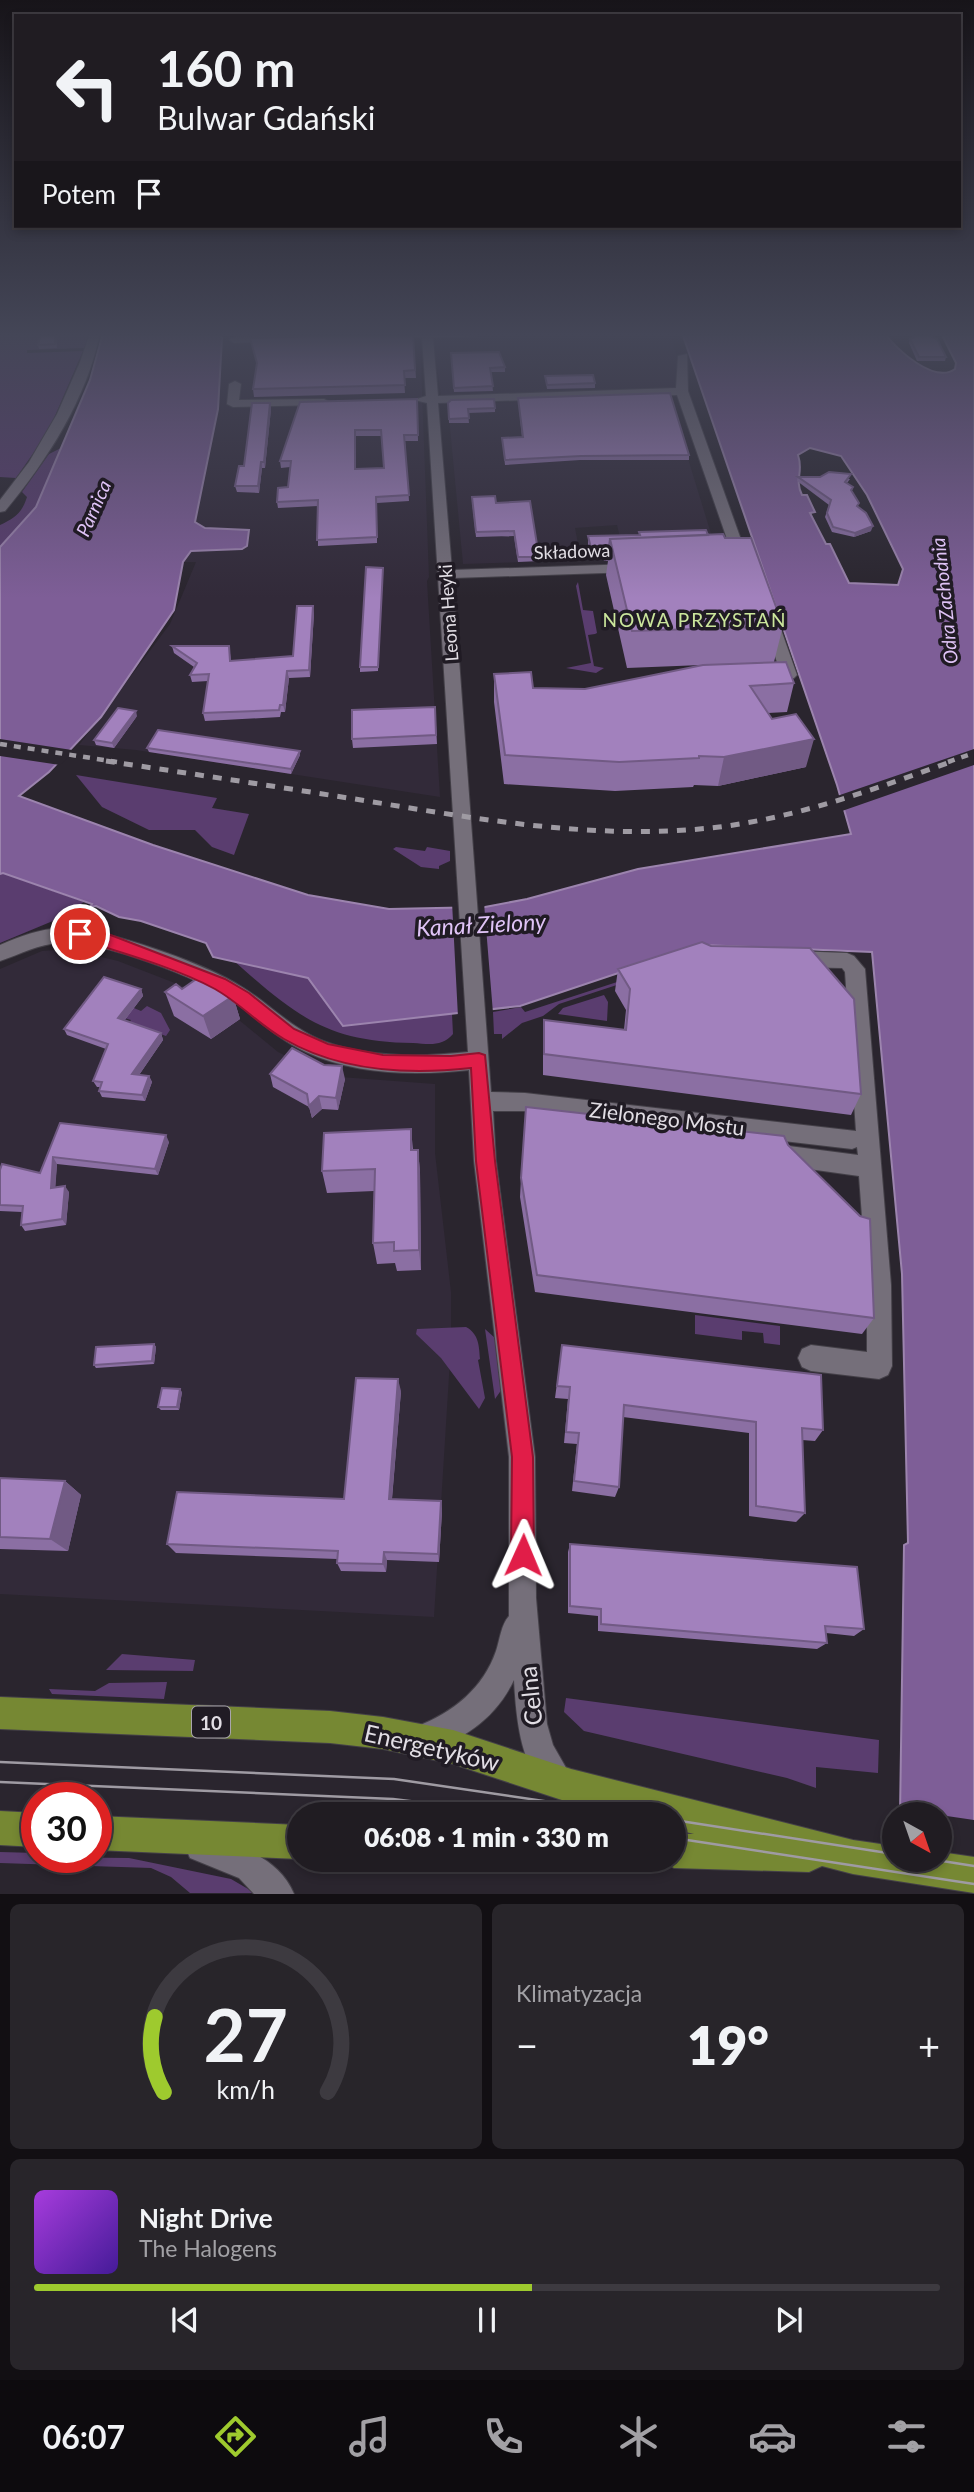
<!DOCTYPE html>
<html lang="pl">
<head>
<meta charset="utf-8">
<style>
	body { margin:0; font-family:Lato,sans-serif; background:#28252a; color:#f1f3f6; height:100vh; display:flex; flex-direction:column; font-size:26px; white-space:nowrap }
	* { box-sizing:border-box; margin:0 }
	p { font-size:23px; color:#a2a1a5 }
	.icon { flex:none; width:38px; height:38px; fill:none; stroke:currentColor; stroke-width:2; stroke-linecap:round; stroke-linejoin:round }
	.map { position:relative; height:1894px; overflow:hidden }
	.side { display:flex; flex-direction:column; gap:10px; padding:10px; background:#120f13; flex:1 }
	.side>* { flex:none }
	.guide { position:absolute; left:14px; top:14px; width:947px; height:214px; border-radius:0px; box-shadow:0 4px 10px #0003,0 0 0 2px #3d3a40; background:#201c22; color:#f1f3f6; overflow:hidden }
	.needle { width:46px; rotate:140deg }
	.tools { position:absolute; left:882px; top:1802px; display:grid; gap:14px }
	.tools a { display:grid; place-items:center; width:70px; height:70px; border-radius:50%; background:#201c22; box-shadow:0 4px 10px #0003,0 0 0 2px #3d3a40; font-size:35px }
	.speed { position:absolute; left:21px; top:1782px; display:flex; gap:14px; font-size:35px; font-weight:700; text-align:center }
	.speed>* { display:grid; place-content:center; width:91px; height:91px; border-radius:50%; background:#201c22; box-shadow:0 4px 10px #0003,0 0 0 2px #3d3a40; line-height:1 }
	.speed .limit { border:10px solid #d22; background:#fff; color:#111 }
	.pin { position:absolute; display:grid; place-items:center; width:60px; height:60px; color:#fff; margin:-30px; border:4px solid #fff; border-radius:50%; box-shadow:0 2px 7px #0007 }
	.me { position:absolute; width:77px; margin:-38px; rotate:1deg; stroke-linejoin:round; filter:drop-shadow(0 0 5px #0008) }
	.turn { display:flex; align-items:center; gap:24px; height:147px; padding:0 28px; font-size:32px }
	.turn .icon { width:91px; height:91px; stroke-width:2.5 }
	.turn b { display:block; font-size:49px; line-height:60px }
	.then { display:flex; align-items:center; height:66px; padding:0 28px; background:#0003; gap:14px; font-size:26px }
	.big { font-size:52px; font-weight:800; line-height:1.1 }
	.side .widget { flex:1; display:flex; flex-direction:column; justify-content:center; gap:10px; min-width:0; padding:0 24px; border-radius:10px; background:#28252a }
	.side .dial { align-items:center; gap:0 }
	.dial svg { height:182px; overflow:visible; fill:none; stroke:#3d3a40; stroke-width:7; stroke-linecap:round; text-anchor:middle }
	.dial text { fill:#f1f3f6; stroke:none }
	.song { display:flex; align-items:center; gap:21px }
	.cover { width:84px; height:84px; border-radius:10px; background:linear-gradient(135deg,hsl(280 70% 55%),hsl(260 70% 35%)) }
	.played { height:7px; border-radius:4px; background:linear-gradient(90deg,#9eca2e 55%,#3d3a40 55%) }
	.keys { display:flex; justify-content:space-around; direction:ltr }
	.heat { display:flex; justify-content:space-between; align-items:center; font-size:38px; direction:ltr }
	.side .tiles { flex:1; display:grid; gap:10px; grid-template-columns:1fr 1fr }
	.widget:last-child { grid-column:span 2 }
	.trip { position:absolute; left:287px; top:1802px; width:399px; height:70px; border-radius:35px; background:#201c22; box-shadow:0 4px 10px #0003,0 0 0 2px #3d3a40; font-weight:800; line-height:70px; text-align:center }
	.menu { display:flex; height:112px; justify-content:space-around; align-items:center; background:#0d0b0e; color:#a2a1a5 }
	.menu .icon { width:49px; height:49px }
	.menu .active { color:#9eca2e }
	.menu b { font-size:32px; color:#f1f3f6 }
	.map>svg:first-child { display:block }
	.built { fill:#322a39 }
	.green { fill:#5a3d6f }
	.water { fill:#7e5e97; stroke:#9c84ae; stroke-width:2; fill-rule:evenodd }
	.pier { fill:#2a252e }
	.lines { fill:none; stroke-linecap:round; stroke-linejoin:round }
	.minor-casing { stroke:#444048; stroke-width:2 }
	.major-casing { stroke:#444048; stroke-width:2 }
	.minor { fill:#756f7a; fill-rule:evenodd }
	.major { fill:#768833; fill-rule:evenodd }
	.tram { stroke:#9f9ba3; stroke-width:2.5 }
	.rail-far1 { stroke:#9f9ba3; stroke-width:4.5; stroke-dasharray:7 7; stroke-linecap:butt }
	.rail { stroke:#9f9ba3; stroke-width:5; stroke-dasharray:9 9; stroke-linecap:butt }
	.wall { fill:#8b6fa3; fill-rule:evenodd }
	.shaded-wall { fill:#715a84 }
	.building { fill:#a281bd; stroke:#715a84; stroke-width:2; fill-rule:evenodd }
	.route { fill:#e11d48; stroke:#92132f; stroke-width:2 }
	.labels { text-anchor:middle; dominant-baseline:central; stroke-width:7; stroke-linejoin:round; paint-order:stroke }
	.far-street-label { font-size:18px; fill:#e2dee5; stroke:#201b24 }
	.far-water-label { font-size:19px; font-style:italic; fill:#dfc3f6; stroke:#201b24 }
	.far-neighbourhood-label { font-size:19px; letter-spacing:2px; fill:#cbe69c; stroke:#201b24 }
	.shield { fill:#201b24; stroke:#a8a4ab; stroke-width:2 }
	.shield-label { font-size:19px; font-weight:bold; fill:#e2dee5 }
	.street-label { font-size:21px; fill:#e2dee5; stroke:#201b24 }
	.water-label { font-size:23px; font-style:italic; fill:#dfc3f6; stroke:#201b24 }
	.near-street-label { font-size:24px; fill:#e2dee5; stroke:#201b24 }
</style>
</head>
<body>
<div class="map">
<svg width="974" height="1894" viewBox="0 0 974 1894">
	<rect width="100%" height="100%" fill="#2a252e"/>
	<path class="built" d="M592,333H671L684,387L441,396L433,338Z
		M420,338L429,577L427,581L440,797L136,750L79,745L170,624L196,562H183L191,550L242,549L249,530L205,528L195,522L218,409L222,343Z
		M669,397L717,553L625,558L617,525L575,528L581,560L463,564L448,407L451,404Z
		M68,949L118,961L211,997L278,1052L327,1076L435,1084V1153L451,1292V1344L434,1617L0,1594V969L42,951Z"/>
	<path class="green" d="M0,333H88L85,348L27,350V353L83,351L48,432L16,478L0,477Z
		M61,448L36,507L0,547V525C15,518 22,513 27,497L22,492L49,454Z
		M578,582L583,610L593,611L597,633L595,634L588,635L594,666L604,668L596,673L566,668L591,663L576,586Z
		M76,775L217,798L212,808L249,814L234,855L212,847L195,830H149L102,807Z
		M396,847L425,851L427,847L450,851V861L439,866V869L421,867L393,849Z
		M2,873L84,902L60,918L0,943V874Z
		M703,954L705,956L559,1004L543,1016L522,1023L502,1039V1034H494L493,1012L521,1007L525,1012Z
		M234,961L308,978L344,1026L452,1014L453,1034C442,1047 429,1044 413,1043C327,1042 296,1016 234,961Z
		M604,995L608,1002L607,1021L558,1014L563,1008Z
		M122,1003L141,1011L147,1006L161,1013L170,1030L166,1036L129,1023L131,1020L118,1016Z
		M695,1315L780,1326V1345L764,1343L763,1333L742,1331V1340L695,1334Z
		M466,1327C479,1334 479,1346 480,1359L478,1360L485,1398L479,1409L441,1358L416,1334L417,1329Z
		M485,1329L495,1338L502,1389L495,1399Z
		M122,1654L195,1660L193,1671L106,1670Z
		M167,1682L164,1699L52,1694L49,1689L95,1691L109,1683Z
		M566,1698L879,1740L878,1773L816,1767V1788L787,1778L584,1731L564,1712Z
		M0,1852L37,1853V1857L129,1858L231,1879L255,1893H190L171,1877L151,1868L0,1863Z"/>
	<path class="water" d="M103,333H217L222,338L218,409L195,522L205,528L249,530L247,546L242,549L191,551L183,562L174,610L101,717L49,772L19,796L153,845L308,895L389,909L485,907L527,899L638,869L851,834L837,785L682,333H885C896,350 935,384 955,369L956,363L941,333H974V1893L940,1860V1815H900L904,1545L908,1543L902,1274L872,952L702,945L520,1006L343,1026L308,978L213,957L206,943L141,921L119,917L96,906L90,907L92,904L3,873L0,874V547L36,507L90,380ZM810,448L841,456L867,495L903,569L898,585L849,583L830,544H826L810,513L815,512L807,495H802C794,479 804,472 798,455Z"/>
	<path class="pier" d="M0,739L72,750L74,752L60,765L0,756Z
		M974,749V765L842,811L837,796Z
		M452,902L484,903L493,1013L458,1017Z
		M940,1815L974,1820V1893H896V1860H940Z"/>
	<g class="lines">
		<defs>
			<path id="minor" d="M90,333H100C87,398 47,461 5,511L0,512V500L29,462L57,414L80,362Z
				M410,333H481L476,336L433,338L438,396L676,388L678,356L687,354L688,391L749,562L742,566L735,562L677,395L438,403L452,570L633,564L640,568L633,572L453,578L491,1092L525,1093L856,1131L845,972L842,968L793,967L786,964L783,959L786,954L793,951L847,953L854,956L865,969L891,1285L892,1366L888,1375L879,1379L811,1371L802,1367L798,1358L802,1349L811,1345L867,1352V1285L859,1176L809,1169L807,1173L799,1176L791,1173L778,1156L781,1149L789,1146L858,1155L857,1147L852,1149L525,1111H493L496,1161L535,1457L536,1598L547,1724L553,1745L573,1780L569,1791L558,1795C520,1780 516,1715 514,1680C495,1719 466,1737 427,1753L416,1749L412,1738L416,1727C453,1712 483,1689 496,1651C500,1639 501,1625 509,1616V1457L474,1161L469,1070C415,1076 356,1075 306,1052C278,1040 256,1017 232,1000C198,978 101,940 61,943C38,944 21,954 0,961V945C20,936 40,929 61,928C101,926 207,964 242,987C270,1004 294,1031 326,1042C370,1058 422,1057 468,1052L427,403L414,400L426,396L422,338L410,337Z
				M275,336L280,339L279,341L234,343L229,340L234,337Z
				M235,381L241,384L239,400L324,399L330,402L324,405L233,407L227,404L229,384Z
				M771,617L778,621L797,675L794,678H784L781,675L764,621Z
				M201,1831C235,1845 279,1856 294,1894H254L239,1878L190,1858L185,1847L190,1836Z"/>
			<path id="major" d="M0,1697L330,1711L383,1717L453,1730L571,1769L853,1840L894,1846V1860H940V1852L974,1857V1893L853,1874L822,1866L809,1872L674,1868L660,1860H674V1834H694L674,1829V1815H618L571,1803L453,1764L383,1749L330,1743L0,1729Z
				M0,1811L37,1813V1847L0,1845Z
				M96,1816L299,1825V1859L96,1850Z"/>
		</defs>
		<use href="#minor" class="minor-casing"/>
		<use href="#major" class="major-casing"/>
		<use href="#minor" class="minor"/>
		<use href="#major" class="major"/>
		<path class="tram" d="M0,1762L394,1779L639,1815
			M0,1782L393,1799L524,1815
			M674,1820L894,1854
			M674,1838L974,1884
			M936,1860L974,1866"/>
		<path class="rail-far1" d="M0,744L117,762
			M948,762L974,753"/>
		<path class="rail" d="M106,761C193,774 280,787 367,801C484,820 601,841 719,827C800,817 877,788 953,761"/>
	</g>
	<path class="wall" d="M56,333L57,348L39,349L38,345Z
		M413,333L416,378H404L405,393L254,397L253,389L257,365L250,338Z
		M910,339L946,357L945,361H917L909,343Z
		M451,353L505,367V372H491L493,391L454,392Z
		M545,376L595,383V388L547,389Z
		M518,398L689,455V460H580L505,465L502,438L522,437Z
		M417,399L418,441H405L409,501L377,503V543L318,546V506L278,508L277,502L288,487L290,467L281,468L280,461ZM356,436H382L384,468L355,469Z
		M270,403L271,409L265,468H262L259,493L237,492L235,486Z
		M448,403L495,408V412L468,413L469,423H449Z
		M798,477L850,479L847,483L853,487L852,491L858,507L871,531L854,537L832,532L825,517L829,505L797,481Z
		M472,501L496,503L539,557V561L518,562L514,536L476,537Z
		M639,532L708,535L725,538L783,626L774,662L627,668L606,575L608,561H604L603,559L591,560L588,544V536L639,535Z
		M383,573L378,671L360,672V667Z
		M314,613L310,677L289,678L285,712H281L280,717L205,721L203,713L208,681L192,682L190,675L194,667L174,653L172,646H229L231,661L293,656Z
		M494,674L533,688L585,689L794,683L787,712L768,713L806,767L718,786L694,785L693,787L615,791L504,784L494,702Z
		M435,707L437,744L353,748L352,739Z
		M137,716L114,748L96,745L94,740Z
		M147,748L300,751V755L291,774L149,752Z
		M618,969L861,1094L851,1115L543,1075V1041L544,1020L624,1030L626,1010L615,991Z
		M141,989L143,996L124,1021L161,1033L163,1040L139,1075L149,1076L152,1082L145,1101L102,1097L99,1091L100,1087H97L93,1081L106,1049L67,1035L64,1029Z
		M182,989L233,996L240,1019L211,1039L174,1016L165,992Z
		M270,1074L345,1079L338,1110L322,1109L312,1118L309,1107L273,1087Z
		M60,1123L169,1142L158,1175L57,1164L55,1187L69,1192L66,1225L25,1231L21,1225L22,1212L0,1211V1170L40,1173Z
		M411,1129L413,1150H418L420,1172L421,1270L397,1271L395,1263L377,1264L373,1243L374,1191L327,1193L322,1171Z
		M788,1145L874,1318L862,1334L535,1292L520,1197L521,1178Z
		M154,1344L156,1347L154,1364L96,1368L94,1365Z
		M562,1345L823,1430L815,1441L802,1440L805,1513L796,1522L749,1516V1433L623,1417L619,1487L615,1497L572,1491L577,1444L564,1443L568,1399L555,1398Z
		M401,1391L392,1499L441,1501L442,1511L439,1562L387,1560L386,1572L341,1571L337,1563V1559L176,1553L167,1544L344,1499Z
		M182,1392L179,1410H161L158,1407Z
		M0,1478L65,1481L81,1495L68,1551L0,1549Z
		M570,1544L864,1629L854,1636L826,1633L827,1643L817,1649L598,1631V1616L568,1613V1552Z"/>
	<path class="shaded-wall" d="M270,403L271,409L265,468L264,462Z
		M261,462L262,468L259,493L258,486Z
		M873,526L871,531L854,537L855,533Z
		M313,606L314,613L310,677L309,670Z
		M287,671L289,678L285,712L283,705Z
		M136,711L137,716L114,748L112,743Z
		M814,739L806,767L718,786L724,757Z
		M300,751V755L291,774V769Z
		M141,989L143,996L121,1025L118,1018Z
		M233,996L240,1019L211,1039L203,1016Z
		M161,1033L163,1040L135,1081L132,1074Z
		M342,1066L345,1079L338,1110L336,1098Z
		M149,1076L152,1082L145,1101L142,1095Z
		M319,1096L322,1109L312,1118L309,1106Z
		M166,1135L169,1142L158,1175L155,1169Z
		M418,1150L420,1172L421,1270L419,1250Z
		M53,1157L57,1164L55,1194L51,1188Z
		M65,1186L69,1192L66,1225L62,1219Z
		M154,1344L156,1347L154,1364L152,1361Z
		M398,1379L401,1391L391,1509L389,1499Z
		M180,1389L182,1392L179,1410L177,1407Z
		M65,1481L81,1495L68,1551L50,1539Z
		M441,1501L442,1511L439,1562L438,1554Z
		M384,1552L387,1560L386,1572L383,1564Z"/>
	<path class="building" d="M41,333H55V344L38,345Z
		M413,333L415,370L404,371L405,385L253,389L257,363L250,338Z
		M922,333L937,339L946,357H919L910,339Z
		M499,352L505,367L490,368L493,386L454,388L451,353Z
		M593,375L595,383L547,385L545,376Z
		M670,393L689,455L581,456L505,460L502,438L523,437L518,398Z
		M417,399L418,435H404L409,495L376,497L377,537L317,540L318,500L277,502L278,488L288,487L291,461H280L300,402ZM355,430H381L384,468L355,469Z
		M494,399L495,408L468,409L469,418L449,419L448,403L451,400Z
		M252,403H270L264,462H261L258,486H235L239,466H244Z
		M829,472L851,474L845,482L853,487L851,490L859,503L857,506L866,513L873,526L855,533L833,527L827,513L831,500L798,477H820Z
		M495,496L496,503L530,501L539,557H518L514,531L476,532L472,497Z
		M706,530L708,535L610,539L608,554H604V552H592L588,536L640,535L639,532Z
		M723,534L725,538H751L783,626L632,631L610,539Z
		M366,567L383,568L378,667H360Z
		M297,606H313L309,670L287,671L283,705H280L279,710L203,713L209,674L190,675L197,663L172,646H229L230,661L293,656Z
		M786,662L794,683L750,686L772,719L796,714L814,739L724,757L699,756V758L619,762L505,755L494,674L531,672L533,688L585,689L703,665Z
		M435,707L436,735L352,739V710Z
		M118,708L136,711L112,743L94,740Z
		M158,730L300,751L291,769L147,748Z
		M702,942L711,946L810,948L854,999L861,1094L544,1054V1020L626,1030L630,989L618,969Z
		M205,973L233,996L203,1016L165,992L176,984L182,989Z
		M104,977L141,989L118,1018L161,1033L132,1074L149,1076L142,1095L99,1091L102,1082L93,1081L108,1044L64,1029Z
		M292,1048L324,1065L342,1066L336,1098L319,1096L309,1106L307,1094L270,1074Z
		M526,1107L784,1136L788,1145L860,1216L870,1219L874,1318L537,1275L521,1178Z
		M60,1123L166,1135L155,1169L53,1157L51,1188L65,1186L62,1219L21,1225L23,1206L0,1205V1170L2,1164L40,1173Z
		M411,1129V1150H418L419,1250L394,1251V1242L373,1243L375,1169L322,1171L324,1133Z
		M154,1344L152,1361L94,1365L96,1347Z
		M562,1345L821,1375L823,1430L802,1428L805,1513L756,1506V1422L624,1405L619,1487L574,1481L579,1433L566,1432L570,1387L557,1386Z
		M356,1378L398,1379L389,1499L441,1501L438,1554L384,1552L383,1564L337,1563L338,1551L167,1544L177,1492L344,1499Z
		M162,1388L180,1389L177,1407H158Z
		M0,1478L65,1481L50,1539L0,1537Z
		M570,1544L857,1567L864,1629L825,1626L827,1643L601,1624V1609L570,1606Z"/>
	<linearGradient id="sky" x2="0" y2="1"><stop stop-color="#171419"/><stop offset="0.56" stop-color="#444657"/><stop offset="1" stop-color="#444657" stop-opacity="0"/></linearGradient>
	<rect width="974" height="598" fill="url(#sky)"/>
	<path class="route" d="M80,928L108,934L225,979L249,993L294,1029L328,1044L383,1055L451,1056L479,1053L485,1055L495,1161L533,1457L534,1555L531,1563L523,1567L514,1563L511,1555L512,1457L476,1161L471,1068C408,1075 339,1071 284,1039C259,1025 240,1003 215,989C174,967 119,952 75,938L72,934L75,930Z"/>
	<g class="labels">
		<g class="far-street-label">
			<text transform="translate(572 551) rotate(-2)">Składowa</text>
			<text transform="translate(448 613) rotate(-94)">Leona Heyki</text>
		</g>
		<g class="far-water-label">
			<text transform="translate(93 508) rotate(-66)">Parnica</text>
			<text transform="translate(944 601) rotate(-96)">Odra Zachodnia</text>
		</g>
		<g class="far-neighbourhood-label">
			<text x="695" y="619">NOWA PRZYSTAŃ</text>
		</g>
		<rect class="shield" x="192" y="1706.5" width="38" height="31" rx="5"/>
		<g class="shield-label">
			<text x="211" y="1722">10</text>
		</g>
		<g class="street-label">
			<text transform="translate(667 1118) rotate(7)">Zielonego Mostu</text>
		</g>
		<g class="water-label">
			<text transform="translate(481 924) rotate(-3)">Kanał Zielony</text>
		</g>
		<g class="near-street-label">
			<text transform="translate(530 1696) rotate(-96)">Celna</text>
			<text transform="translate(432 1747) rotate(13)">Energetyków</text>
		</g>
	</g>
</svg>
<div class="tools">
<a><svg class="needle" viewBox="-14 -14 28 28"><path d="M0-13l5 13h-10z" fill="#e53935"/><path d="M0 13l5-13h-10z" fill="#a2a1a5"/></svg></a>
</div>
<div class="speed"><div class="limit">30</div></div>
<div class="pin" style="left:80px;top:934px;background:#d93025"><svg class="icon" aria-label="arrive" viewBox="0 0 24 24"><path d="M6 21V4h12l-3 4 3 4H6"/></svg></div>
<svg class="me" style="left:523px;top:1555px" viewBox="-20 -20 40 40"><path d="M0-17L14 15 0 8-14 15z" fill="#e11d48" stroke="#fff" stroke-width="4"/></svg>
<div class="trip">06:08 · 1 min · 330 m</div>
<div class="guide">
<div class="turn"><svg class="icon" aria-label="left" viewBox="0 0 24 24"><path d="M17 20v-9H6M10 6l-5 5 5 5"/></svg><div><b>160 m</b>Bulwar Gdański</div></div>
<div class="then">Potem<svg class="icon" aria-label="arrive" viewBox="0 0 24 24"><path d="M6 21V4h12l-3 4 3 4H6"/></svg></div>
</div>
</div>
<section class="side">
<div class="tiles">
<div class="widget dial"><svg viewBox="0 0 100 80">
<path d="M14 69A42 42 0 1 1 86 69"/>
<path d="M14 69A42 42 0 0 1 10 36" stroke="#9eca2e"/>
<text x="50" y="56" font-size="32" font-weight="700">27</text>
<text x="50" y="72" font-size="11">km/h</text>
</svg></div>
<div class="widget"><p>Klimatyzacja</p>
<div class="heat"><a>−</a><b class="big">19°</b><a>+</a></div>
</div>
<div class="widget">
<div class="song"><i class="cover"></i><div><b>Night Drive</b><p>The Halogens</p></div></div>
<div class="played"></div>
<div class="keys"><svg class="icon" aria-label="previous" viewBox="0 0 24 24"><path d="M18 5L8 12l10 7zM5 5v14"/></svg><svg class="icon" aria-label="pause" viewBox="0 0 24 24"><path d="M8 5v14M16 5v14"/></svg><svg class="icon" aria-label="next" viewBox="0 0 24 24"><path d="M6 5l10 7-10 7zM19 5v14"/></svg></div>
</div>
</div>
</section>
<nav class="menu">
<b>06:07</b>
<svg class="icon active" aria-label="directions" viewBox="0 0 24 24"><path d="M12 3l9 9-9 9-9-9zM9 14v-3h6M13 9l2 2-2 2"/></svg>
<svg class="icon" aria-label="music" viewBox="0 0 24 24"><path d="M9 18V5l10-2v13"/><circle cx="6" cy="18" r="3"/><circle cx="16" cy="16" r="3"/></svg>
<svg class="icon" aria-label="phone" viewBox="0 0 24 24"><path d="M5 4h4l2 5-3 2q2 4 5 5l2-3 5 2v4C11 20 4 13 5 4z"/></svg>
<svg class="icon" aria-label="climate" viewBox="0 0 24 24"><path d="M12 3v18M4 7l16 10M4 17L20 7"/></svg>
<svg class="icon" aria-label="car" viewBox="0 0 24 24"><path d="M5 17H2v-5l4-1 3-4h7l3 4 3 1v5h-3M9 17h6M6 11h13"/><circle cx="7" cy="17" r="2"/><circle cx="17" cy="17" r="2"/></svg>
<svg class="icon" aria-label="filters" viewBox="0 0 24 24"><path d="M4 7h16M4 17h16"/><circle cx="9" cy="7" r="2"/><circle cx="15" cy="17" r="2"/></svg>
</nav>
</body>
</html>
